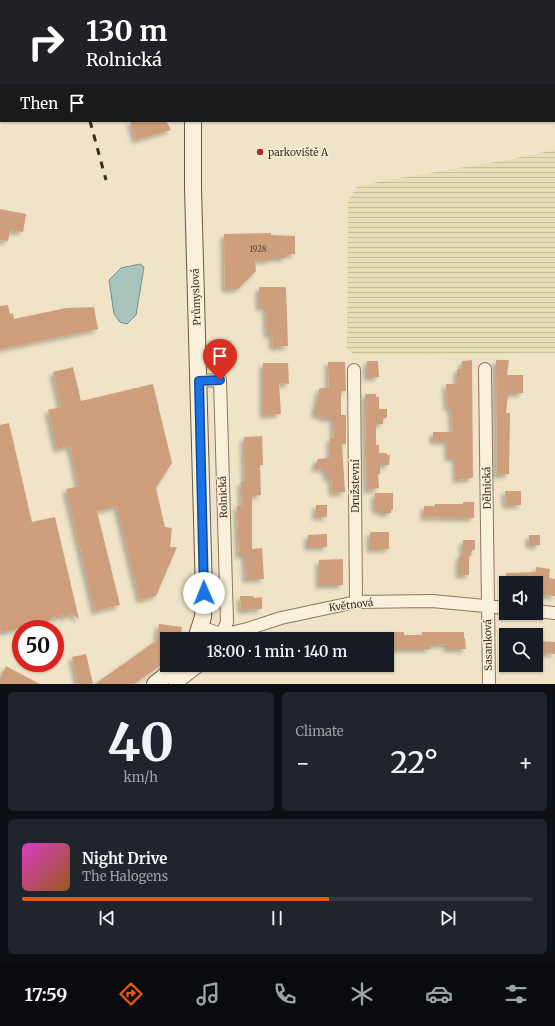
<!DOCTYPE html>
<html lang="en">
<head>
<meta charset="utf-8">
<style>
	body { margin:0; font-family:Merriweather,serif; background:#20242c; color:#f1f3f6; height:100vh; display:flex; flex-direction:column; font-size:15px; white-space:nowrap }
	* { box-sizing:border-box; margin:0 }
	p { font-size:13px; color:#9ea1a6 }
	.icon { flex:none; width:22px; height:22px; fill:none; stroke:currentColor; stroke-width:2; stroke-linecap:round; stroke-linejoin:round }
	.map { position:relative; height:684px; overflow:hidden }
	.sheet { display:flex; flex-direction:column; gap:8px; padding:8px; background:#0d0f14; flex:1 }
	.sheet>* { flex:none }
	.guide { position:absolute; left:0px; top:0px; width:555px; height:122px; box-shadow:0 1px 3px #0004; background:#202124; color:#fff; overflow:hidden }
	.buttons { position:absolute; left:499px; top:576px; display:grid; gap:8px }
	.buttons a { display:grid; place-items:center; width:44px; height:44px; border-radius:0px; background:#171b24; box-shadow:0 1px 3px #0004; font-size:20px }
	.speed { position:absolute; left:12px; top:620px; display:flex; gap:8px; font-size:20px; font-weight:700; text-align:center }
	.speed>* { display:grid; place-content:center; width:52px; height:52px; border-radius:50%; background:#171b24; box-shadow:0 1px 3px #0004; line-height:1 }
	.speed .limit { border:6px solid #d22; background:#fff; color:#111 }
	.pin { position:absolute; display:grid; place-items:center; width:34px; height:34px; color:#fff; margin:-41px -17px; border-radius:50% 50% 50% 0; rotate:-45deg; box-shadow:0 0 4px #0007 }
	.pin .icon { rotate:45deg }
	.me { position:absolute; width:44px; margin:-22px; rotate:359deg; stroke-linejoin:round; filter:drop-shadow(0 0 3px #0008) }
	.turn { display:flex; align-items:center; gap:14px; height:84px; padding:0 20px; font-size:18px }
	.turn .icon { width:52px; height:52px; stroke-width:2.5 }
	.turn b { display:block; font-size:28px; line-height:34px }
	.then { display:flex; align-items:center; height:38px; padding:0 20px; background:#0003; gap:8px; font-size:15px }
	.big { font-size:30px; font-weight:600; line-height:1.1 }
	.sheet .card { flex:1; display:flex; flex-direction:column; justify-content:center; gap:6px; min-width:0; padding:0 14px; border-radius:6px; background:#20242c }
	.sheet .dial { align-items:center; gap:0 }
	.dial b { font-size:52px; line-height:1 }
	.song { display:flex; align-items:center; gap:12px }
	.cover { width:48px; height:48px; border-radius:6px; background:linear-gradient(135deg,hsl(310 70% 55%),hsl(30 70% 35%)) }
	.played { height:4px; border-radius:2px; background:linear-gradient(90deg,#ea580c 60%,#363941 60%) }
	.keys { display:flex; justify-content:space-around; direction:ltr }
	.heat { display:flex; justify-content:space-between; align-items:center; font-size:22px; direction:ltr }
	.sheet .tiles { flex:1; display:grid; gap:8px; grid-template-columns:1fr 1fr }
	.card:last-child { grid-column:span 2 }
	.trip { position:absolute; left:160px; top:632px; width:234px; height:40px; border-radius:0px; background:#171b24; box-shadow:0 1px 3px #0004; font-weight:600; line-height:40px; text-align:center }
	.tabs { display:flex; height:64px; justify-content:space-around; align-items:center; background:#090b0e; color:#9ea1a6 }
	.tabs .icon { width:28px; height:28px }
	.tabs .active { color:#ea580c }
	.tabs b { font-size:18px; color:#f1f3f6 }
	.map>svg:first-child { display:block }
	.farmland { fill:url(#farmland-rules) }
	.water { fill:#a9c4bc; stroke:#6f938a }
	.building { fill:#cf9f7d; filter:url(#shadow) }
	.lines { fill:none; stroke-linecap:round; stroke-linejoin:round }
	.street-casing { stroke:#8d765c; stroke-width:14 }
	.secondary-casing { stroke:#6f573f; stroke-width:18 }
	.street { stroke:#faf1dc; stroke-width:12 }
	.secondary { stroke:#faf1dc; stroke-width:16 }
	.rail { stroke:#3d2e20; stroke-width:3; stroke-dasharray:7 7; stroke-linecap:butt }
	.route-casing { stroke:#114b97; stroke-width:10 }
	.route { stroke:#1a73e8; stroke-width:7 }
	.poi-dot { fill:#9e2a2b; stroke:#f7eed8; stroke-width:1.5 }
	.labels { text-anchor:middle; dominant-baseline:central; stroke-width:3; stroke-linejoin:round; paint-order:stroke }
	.number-label { font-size:8px; fill:#624a37 }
	.poi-label { font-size:10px; fill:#3d2e20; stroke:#f7eed8; text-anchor:start }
	.street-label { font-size:10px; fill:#3d2e20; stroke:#f7eed8 }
</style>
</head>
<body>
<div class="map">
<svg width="555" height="684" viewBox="0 0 555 684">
	<defs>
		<pattern id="farmland-rules" width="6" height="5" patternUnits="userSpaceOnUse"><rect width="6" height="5" fill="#e6deb5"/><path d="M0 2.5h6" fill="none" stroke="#c6bf9b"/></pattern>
		<filter id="shadow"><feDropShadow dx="-3.5" dy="3.5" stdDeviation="2" flood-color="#0004"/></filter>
	</defs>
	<rect width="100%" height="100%" fill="#f0e4c8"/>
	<path class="farmland" d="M555,150V353L400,355H359L352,353L347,348L348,203L350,197L357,187L387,180L496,162Z"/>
	<path class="water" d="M140,264L144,267L136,315L127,324L120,322L114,314L109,280L121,268Z"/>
	<path class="building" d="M130,121H166L171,130L136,140Z
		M0,209L26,214L23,232L10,230L8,241L0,240Z
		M271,233V235L295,236V254H286V258H271V260H255L256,271L238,289H225L224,234Z
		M259,287H286L288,346L273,347L272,334H267L266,307H259Z
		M8,305L10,314L13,313L14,319L66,308L94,307L98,329L0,349V306Z
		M472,360L473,478L456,480V458H448V441H433V432H453L451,407H447L446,384H457V369H462V361Z
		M496,360H509L507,375H523V393H511V395H508L506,413H510L509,474L497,475Z
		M367,361H378L379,377H367Z
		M328,362H345L346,391H341V415H346V444H342L345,492L333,493L331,478H327V472H324V468H314L318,459L330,458V438H334L333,418H323L321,415H315V405H317L319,389H321L320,388H329Z
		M263,363H288L289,384L279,383L281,414L263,415Z
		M73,367L81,401L153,384L172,463L156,488L165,527L172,528L170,547H177L156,596L140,600L117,506L97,511L120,605L95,611L66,489L79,486L70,446L57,449L48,410L61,407L53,372Z
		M365,394H376V397H379V409H387V418H383V424H376V445H379V453H387V455H390L389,465H380V474H378L379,488L367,490Z
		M9,423L32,522L55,517L79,619L69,613L66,618L61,614L58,619L53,616L50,621L4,632L0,630V425Z
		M262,436L263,465H260L261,495L252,496V549L262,548L264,579H246L245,555H239L237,506H242L241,482H245L244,437Z
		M505,491H521V505H506Z
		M375,493H393V510H391V513H382L381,510H375Z
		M463,502H474V518L424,517V506H435V504H463Z
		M316,505H327V517H316Z
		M370,532H389V549H370Z
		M327,534V547H308V535Z
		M529,535H540V545H529Z
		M463,540H475V550H472L471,556H469V575H459V556H463Z
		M343,559V585H319V560Z
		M536,567L550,569L549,578L555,579V596L537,594L539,583H506V573L536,572Z
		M240,596H254V598L262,597V609L241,610Z
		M159,624L182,627L180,639H167V661L134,684H95L157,640Z
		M387,632H404V635H422V632H464V638H465L466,649H447V644L430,645V649H387Z
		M536,641L555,642V654L536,652Z
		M86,654L93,684H78L72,657Z
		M6,666L40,684H0V678Z"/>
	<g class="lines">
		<defs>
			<path id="street" d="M485,369L489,684
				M354,370L356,602
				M199,381L220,380L227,622L220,639
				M536,611L555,613
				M201,627L223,635L247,629L281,618L356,602L432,601L506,608
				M175,684L200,665"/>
			<path id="secondary" d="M193,0V1
				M193,121V188L204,593L203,617L196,639
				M155,684L179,665"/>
		</defs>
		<use href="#street" class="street-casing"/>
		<use href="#secondary" class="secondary-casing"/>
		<use href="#street" class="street"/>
		<use href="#secondary" class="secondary"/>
		<path class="rail" d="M58,0V1
			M90,121L106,180"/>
	</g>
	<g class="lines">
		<defs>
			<path id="route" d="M204,593L199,381L220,380"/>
		</defs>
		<use href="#route" class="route-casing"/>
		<use href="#route" class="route"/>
	</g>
	<circle class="poi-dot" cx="260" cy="152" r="4"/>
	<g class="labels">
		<g class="number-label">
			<text x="258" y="249">1928</text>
		</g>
		<g class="poi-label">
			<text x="268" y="152">parkoviště A</text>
		</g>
		<g class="street-label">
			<text transform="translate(196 297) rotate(-92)">Průmyslová</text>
			<text transform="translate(355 486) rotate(-90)">Družstevní</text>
			<text transform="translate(487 488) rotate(-91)">Dělnická</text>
			<text transform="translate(223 497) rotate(-92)">Rolnická</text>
			<text transform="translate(351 605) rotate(-7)">Květnová</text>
			<text transform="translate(488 645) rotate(-91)">Sasanková</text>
		</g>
	</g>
</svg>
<div class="buttons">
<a><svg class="icon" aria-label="sound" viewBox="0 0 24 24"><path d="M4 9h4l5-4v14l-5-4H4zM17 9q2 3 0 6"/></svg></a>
<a><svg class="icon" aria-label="search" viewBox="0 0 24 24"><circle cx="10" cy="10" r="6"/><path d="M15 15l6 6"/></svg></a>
</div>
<div class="speed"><div class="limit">50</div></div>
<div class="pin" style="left:220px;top:380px;background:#d93025"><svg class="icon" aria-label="arrive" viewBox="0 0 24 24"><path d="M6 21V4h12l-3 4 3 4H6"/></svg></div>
<svg class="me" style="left:204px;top:593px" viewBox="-20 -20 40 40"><circle r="19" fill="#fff"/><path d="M0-13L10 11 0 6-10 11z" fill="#1a73e8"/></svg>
<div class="trip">18:00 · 1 min · 140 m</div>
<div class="guide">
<div class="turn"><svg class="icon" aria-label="right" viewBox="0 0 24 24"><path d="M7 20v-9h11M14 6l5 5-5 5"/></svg><div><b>130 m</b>Rolnická</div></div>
<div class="then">Then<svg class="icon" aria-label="arrive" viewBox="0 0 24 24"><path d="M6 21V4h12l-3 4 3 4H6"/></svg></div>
</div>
</div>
<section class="sheet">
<div class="tiles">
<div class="card dial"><b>40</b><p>km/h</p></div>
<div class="card"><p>Climate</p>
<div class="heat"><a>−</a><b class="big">22°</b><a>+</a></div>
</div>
<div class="card">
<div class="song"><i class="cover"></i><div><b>Night Drive</b><p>The Halogens</p></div></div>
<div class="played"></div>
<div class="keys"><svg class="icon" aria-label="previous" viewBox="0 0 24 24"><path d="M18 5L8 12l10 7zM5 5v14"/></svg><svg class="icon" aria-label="pause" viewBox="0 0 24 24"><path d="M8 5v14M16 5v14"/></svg><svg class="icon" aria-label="next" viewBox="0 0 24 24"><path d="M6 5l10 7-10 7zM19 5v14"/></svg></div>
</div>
</div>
</section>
<nav class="tabs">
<b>17:59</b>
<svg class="icon active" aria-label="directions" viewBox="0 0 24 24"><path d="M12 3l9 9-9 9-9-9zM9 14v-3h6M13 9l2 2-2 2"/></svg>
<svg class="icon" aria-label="music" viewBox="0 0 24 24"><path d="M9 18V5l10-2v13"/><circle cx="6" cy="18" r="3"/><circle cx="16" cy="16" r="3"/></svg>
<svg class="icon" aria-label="phone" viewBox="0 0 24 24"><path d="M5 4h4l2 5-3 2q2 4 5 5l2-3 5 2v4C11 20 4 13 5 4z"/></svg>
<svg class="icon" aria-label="climate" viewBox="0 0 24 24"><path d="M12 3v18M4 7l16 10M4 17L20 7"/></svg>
<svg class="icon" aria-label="car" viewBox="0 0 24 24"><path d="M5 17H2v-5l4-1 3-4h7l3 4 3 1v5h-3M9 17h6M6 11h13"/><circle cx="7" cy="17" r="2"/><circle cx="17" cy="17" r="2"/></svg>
<svg class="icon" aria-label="filters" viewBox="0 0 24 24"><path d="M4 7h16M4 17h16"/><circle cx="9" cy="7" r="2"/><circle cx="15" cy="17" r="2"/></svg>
</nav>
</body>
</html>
